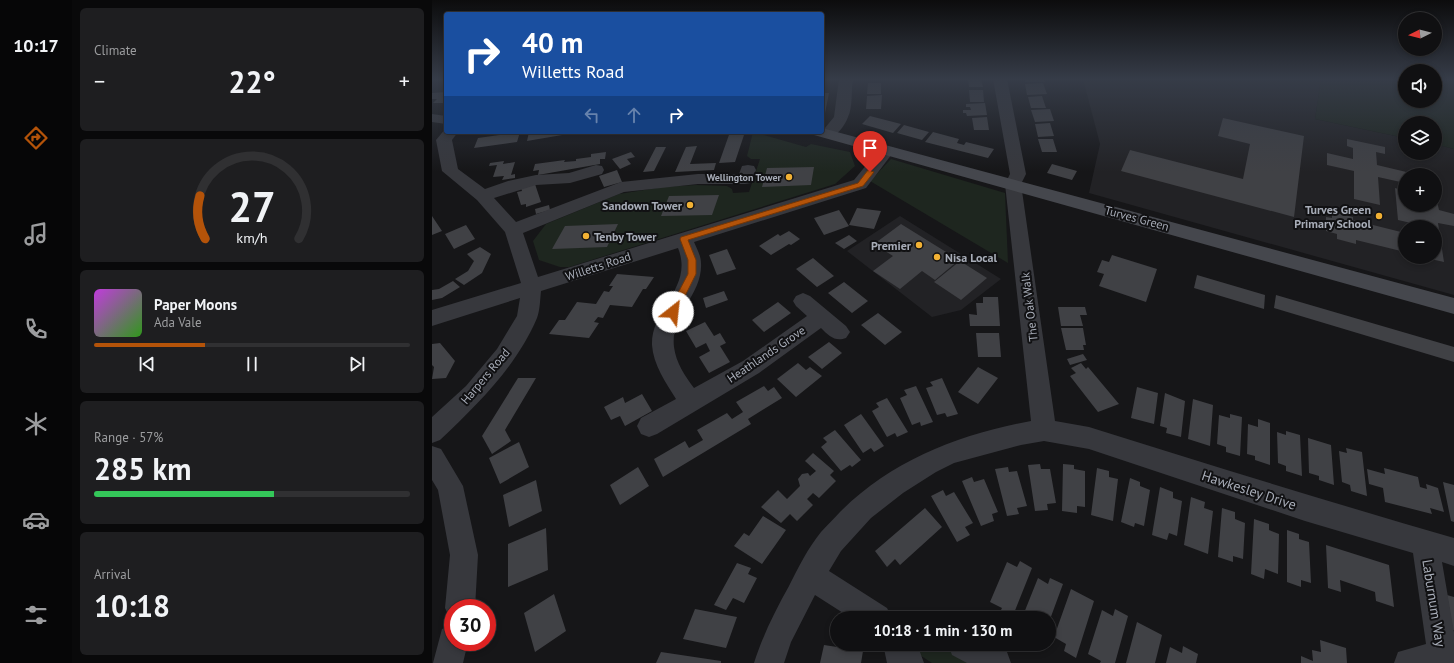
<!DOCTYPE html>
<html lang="en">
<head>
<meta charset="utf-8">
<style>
	body { margin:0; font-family:"PT Sans",sans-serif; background:#1e1e20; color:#f1f3f6; height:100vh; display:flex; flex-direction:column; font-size:15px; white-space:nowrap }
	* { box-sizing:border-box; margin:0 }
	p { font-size:13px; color:#9c9d9f }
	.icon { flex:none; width:22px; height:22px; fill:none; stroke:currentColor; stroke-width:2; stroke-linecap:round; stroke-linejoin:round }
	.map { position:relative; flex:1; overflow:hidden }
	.drawer { display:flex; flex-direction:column; gap:8px; padding:8px; background:#09090a; width:360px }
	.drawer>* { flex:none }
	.guide { position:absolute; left:12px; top:12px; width:380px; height:122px; border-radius:4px; box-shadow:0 2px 6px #0003,0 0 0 1px #303032; background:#1a4fa0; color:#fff; overflow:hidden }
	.needle { width:26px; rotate:264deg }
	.buttons { position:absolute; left:966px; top:12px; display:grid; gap:8px }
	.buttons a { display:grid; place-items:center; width:44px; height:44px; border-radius:50%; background:#101012; box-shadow:0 2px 6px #0003,0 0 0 1px #303032; font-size:20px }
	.speed { position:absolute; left:12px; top:599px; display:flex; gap:8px; font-size:20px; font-weight:700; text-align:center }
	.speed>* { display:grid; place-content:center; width:52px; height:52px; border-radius:50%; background:#101012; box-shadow:0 2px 6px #0003,0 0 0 1px #303032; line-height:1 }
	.speed .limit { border:6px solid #d22; background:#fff; color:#111 }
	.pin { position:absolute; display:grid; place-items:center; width:34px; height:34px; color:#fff; margin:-41px -17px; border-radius:50% 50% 50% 0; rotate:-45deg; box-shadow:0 0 4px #0007 }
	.pin .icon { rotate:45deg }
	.me { position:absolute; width:44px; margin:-22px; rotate:29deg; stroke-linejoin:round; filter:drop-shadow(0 0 3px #0008) }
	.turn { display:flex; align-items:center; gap:14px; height:84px; padding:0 12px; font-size:18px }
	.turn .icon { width:52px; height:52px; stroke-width:2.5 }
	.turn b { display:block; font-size:28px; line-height:34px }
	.lanes { display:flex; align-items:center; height:38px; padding:0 12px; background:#0003; justify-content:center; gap:20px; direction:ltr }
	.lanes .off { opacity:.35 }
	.big { font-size:30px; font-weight:700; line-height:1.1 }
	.drawer .widget { flex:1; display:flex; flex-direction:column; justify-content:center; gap:6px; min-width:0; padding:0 14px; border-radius:6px; background:#1e1e20 }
	.drawer .dial { align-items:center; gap:0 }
	.dial svg { height:104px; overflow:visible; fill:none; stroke:#303032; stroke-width:7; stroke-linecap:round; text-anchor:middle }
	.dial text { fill:#f1f3f6; stroke:none }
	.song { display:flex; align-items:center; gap:12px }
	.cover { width:48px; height:48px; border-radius:6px; background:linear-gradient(135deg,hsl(290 70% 55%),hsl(110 70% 35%)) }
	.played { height:4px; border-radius:2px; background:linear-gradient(90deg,#b45309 35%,#303032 35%) }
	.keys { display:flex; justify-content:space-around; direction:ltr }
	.heat { display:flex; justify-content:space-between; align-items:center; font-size:22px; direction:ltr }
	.charge { height:6px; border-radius:3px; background:linear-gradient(90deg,#34c759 57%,#303032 0) }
	.trip { position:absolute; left:398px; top:611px; width:226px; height:40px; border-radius:20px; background:#101012; box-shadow:0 2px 6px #0003,0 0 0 1px #303032; font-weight:700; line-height:40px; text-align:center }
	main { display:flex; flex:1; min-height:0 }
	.tabs { display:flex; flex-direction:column; width:72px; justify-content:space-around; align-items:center; background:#060607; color:#9c9d9f }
	.tabs .icon { width:28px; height:28px }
	.tabs .active { color:#b45309 }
	.tabs b { font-size:18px; color:#f1f3f6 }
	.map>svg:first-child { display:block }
	.built { fill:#222225; fill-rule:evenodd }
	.green { fill:#1e261f }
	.building { fill:#404145 }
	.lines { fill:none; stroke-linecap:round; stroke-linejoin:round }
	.street { fill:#37383d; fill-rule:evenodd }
	.secondary { fill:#45474d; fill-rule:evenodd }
	.route { fill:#b45309; stroke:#753606 }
	.poi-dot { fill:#f2b134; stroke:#111113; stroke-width:1.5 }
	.labels { text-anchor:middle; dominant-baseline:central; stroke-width:4; stroke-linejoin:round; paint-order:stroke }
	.far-poi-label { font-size:10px; font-weight:bold; fill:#a8adb8; stroke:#111113; text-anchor:end }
	.poi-label { font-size:12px; font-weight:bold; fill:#a8adb8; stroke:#111113; text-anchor:end }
	.street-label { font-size:12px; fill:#a8adb8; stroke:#111113 }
	.near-street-label { font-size:14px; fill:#a8adb8; stroke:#111113 }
</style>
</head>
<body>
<main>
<nav class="tabs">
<b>10:17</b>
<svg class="icon active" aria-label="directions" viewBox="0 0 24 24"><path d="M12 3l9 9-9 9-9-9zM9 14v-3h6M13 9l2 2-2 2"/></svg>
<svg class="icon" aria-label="music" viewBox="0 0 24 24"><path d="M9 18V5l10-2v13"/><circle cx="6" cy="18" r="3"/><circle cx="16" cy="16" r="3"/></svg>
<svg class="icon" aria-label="phone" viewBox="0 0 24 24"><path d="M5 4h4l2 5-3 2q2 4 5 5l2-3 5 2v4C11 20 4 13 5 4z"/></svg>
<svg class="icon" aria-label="climate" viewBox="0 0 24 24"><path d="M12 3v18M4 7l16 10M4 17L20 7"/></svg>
<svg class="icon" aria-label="car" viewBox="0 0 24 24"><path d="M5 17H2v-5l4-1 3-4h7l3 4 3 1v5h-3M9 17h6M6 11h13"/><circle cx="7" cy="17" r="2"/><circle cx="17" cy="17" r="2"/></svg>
<svg class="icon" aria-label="filters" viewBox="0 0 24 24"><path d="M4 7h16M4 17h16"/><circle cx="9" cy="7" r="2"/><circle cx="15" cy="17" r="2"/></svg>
</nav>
<section class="drawer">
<div class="widget"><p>Climate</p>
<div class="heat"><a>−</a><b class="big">22°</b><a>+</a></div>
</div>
<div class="widget dial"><svg viewBox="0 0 100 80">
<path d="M14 69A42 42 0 1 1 86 69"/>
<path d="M14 69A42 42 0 0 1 10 36" stroke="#b45309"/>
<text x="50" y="56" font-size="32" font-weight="700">27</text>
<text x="50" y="72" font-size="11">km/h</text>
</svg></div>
<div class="widget">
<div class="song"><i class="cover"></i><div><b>Paper Moons</b><p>Ada Vale</p></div></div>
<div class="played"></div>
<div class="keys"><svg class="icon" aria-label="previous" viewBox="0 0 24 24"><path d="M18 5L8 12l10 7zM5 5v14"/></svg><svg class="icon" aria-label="pause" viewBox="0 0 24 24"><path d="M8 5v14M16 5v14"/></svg><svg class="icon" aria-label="next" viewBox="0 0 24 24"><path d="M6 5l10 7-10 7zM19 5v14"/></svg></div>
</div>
<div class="widget"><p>Range · 57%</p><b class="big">285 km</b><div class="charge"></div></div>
<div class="widget"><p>Arrival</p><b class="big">10:18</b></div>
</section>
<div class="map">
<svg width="1022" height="663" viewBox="0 0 1022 663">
	<rect width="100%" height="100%" fill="#161618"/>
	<path class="built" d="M651,79H889L883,119L973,138V153H1003V144L1022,149V295L657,193L668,144ZM973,175H1003V205H973ZM973,227H1003V257H973Z
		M468,216L569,279L529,310L500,317L415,251Z"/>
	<path class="green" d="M889,79H973V101H1003V79H1022V149L1003,144V123H973V138L883,119Z
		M321,132L374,147L379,144L418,152L423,166L403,184L137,267H128L107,260L101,241L114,224L187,194L231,187L264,185L295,186L300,189L301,193L317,192L328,159H319L315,156Z
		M459,159L573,193L576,263L438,181Z
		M476,644H510L544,663H500L477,648Z"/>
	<path class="building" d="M536,79H549L551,87H537Z
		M592,79H612L613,82H593Z
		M436,83H449V94H435Z
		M611,83L615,94L595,95L593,84Z
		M537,90H551L552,102H538Z
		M14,92V100L11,103H1L5,99H0V93Z
		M390,93H397L393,113L390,114Z
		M450,95L449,109H434L435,96Z
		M610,96L614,108H599L596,97Z
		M553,103L555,115L535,116L534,113H531V110H539L538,107H534V104Z
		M618,109L622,121L603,122L599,110Z
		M438,116L469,124L461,133L430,124Z
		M555,117L557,130H542L540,118Z
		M791,118L872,136L862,217L689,171L698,150L811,179L818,144L786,136Z
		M618,123L622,136L606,137L603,124Z
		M472,125L497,132L490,140L465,133Z
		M88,132L85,142L42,148L46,138Z
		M97,132H136V134L95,141Z
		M298,132H313L303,162L287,163Z
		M501,132L527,139L525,143L532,145L534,142L562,149L556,158L493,142Z
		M606,139H621L625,152H610Z
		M915,139L953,147V154L944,152L945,165L987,175H973V183L946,177L948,205L922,199V171L895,165V153L921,159V148L915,146Z
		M265,146L258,164L284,163L282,170L243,172L254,147Z
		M224,147H234L222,171L211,172Z
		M174,152L173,159H168V164L106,175L107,170L101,171L103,164L133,160L132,162L144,161V159L159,157V154Z
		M199,152L203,157L195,159L199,164L188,169L180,159Z
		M72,161L71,164L83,162L79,175L83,174V178L70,180L72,176L61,177L65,165L57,166L58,163Z
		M620,164L645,171L640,180L615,173Z
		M382,167L379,185L330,187L335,168Z
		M185,170L190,182L172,187L167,176Z
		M103,184L109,202L94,207V204L89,205L85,192L90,191L89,188Z
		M963,188L973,191V205H1003V193L1007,210L1022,214V226L1006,223L1012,262L994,258L1003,257V227H979V223L966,220Z
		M287,195L280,215L229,216L237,196Z
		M117,205L118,210L104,214L103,209Z
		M425,208L449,211L442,229L417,225Z
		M407,210L417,226L392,235L382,218Z
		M900,212L921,217V220L973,233V252L924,240V244L905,239V234L894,231V217L900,218Z
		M0,216L10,231L0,235Z
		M186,224L175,247L120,249L133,226Z
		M469,224L527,260L503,280L490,271L468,289L441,271L461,256L442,244Z
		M34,225L43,239L22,249L13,234Z
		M357,231L368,239L359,245L357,244L339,255L327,246L346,234L348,236Z
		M417,235L425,241L412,249L403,243Z
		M48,247L59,254L50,273L32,285L23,279L36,271L42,261L35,254Z
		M295,249L304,269L285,275L277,255Z
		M680,255L725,269L714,302L667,286L672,274L665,272L670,260L677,262Z
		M381,258L402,276L385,287L364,269Z
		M528,261L555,278L529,300L502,282Z
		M185,274L222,277L214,289H211L200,307L178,305L171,318L166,317L162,322L167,323L157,338L117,334L127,320H133L145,302L164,304L172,291L177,292L181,286H177Z
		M765,275L833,295L832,309L762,288Z
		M21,281L28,287L10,298L0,300V290L7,289Z
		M412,282L436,301L420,313L396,293Z
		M292,291L296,300L274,308L271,298Z
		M844,295L1022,347V362L842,308Z
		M551,297H566L568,326H538L537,314L545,315L544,303H551Z
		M346,302L359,313L332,332L320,320Z
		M626,307H653L655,315H648L651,326H629Z
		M446,313L470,332L453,345L429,325Z
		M273,322L282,336L288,333L294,343L288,346L298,362L277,373L267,357L278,351L274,343L264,348L254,331Z
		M629,328H651L654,345H651L652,350H634Z
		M544,333H567L569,357H546Z
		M397,342L410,353L390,369L376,357Z
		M8,343L23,361L14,378L0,379L2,367L0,365V344Z
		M651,354L655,360L638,365L635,359Z
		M366,363L374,370L378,367L390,376L364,397L345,379Z
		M649,363L654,369L656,367L687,404L666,412L638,376L644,373L639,368Z
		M546,367L566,378L546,404L526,392Z
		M86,378H104L73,430L79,441L60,454L50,436Z
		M510,378L526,414L515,417L513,413L505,415L494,388L501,386L498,382Z
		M332,386L336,391L342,387L350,398L316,419L319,424L231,477L222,459L253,441L257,448L271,440L265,430L295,413L300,419L311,412L304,402Z
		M484,386L501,422L489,426L488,422L480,425L468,398L475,395L472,390Z
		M705,387L726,393L722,424L699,418Z
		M733,393L753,401L749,437L734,433L735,428L728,426Z
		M210,394L220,411L193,426L188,416L179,420L172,407L191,397L193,403Z
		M455,398L476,432L465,437L463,433L455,437L440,411L447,407L444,403Z
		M761,399L781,405L778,446L756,439Z
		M429,414L452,446L442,452L439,448L431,453L412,425Z
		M798,414L810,417L808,456L794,452V447L785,444L787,415L798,418Z
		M826,419L838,423V465L823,460V456L815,454L816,424L826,427Z
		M403,430L429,460L420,467L418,465L409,471L389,447L395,442L391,438Z
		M854,431L868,435L870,476L854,471V466L846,463L845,432L854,435Z
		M876,438L899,445L902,485L887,480V476L877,473Z
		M87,442L97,467L68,484L57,458Z
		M914,448L930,452L935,496L919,491L918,485L910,482L907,451L915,453Z
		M381,453L402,471L398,475L404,481L387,498L381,493L375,499L381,505L365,521L358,514L349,523L329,507L346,490L355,499L368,486L366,479L370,474L376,473L378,476L384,471L373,461Z
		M608,464L609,469H618L624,503L615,504L616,510L603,511L596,465Z
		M631,464L642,465V469L653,471V507L645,506V513L630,511Z
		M206,467L217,486L188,505L178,485Z
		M576,467L577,472L585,471L595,506L585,508L587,514L575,516L563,469Z
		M665,468L677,471V477L686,479L681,521L659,515Z
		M952,468L986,477L988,487L995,489L994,484L1006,488L1012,512L998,508L1000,514L953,502L951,488L937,484L935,469L953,474Z
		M540,477L542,482L552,479L566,512L560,514L562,521L549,526L530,481Z
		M698,478L708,482V486L718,490L712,526L703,523L702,527L689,522Z
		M104,480L110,511L77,527L71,495Z
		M1011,482L1022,485V522L1019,521Z
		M728,487L741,492V498L750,501L745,536L737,533L735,540L720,535Z
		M511,490L514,496L522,492L541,523L533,527L538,535L525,542L499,496Z
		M759,497L773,502L772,508L781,511L776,554L752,545Z
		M493,508L510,527L468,565L463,559L455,567L443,551Z
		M790,508L803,512V519L813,523L811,559L801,556V562L786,557Z
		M331,516L354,530L330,564L302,546L312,533L317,536Z
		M822,519L837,524V530L847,534L846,574L833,569L832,579L819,574Z
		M114,528L116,570L76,587V544Z
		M855,530L867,534V539L877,542L879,583L869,580V587L855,582Z
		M894,545L957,565L962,607L944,601L943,592L908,580L909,592L896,588Z
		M588,561L600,568L580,618H573L567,614L570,608L558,602L575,562L585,567Z
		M305,563L319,568L316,574L325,578L312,603L301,598L294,610L282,605Z
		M606,578L616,584L618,578L631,584L617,622V618H590Z
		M639,589L662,601L644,658L632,651L634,644L622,637Z
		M122,594L134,631L103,652L92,613Z
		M1015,595L1022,597V630H1021Z
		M263,609L305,617L294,648L251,639Z
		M683,609L696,616L683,663H668L669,661L656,654L670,610L681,616Z
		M705,622L730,635L723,663H694Z
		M888,640L914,648L915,663H869V656L881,661L880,650L889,652Z
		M392,645L431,651L429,663H388Z
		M751,646L766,654L764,663H734L738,647L750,653Z
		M229,652L289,661V663H224Z"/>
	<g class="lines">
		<path class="street" d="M407,79H421C419,90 421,107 416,117C412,128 402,140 391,137L388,134L402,117Z
			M561,79H575L594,174L589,184L623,421L657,427C778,465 901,503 1022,538V566L1010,562L1022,632V663H962L966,652L994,644L981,553L873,521L657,449L612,441L589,445L522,463L504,472L471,493L439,518L409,551L397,571L455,608L460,618H419L383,595L359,642L352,663H322C331,635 343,611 357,586C366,568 376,548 389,532C395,525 402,519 408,512C460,460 528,434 599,421L573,184L578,174Z
			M0,114L14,116V124L0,122Z
			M14,128V132H26L20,140L26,169L53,189L76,181L104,175L137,173L164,165L170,166L172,170L170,174L138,183L104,185L62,198L84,222L189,182L266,174H307L310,166L316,165L322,166L324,170L319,183L313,184H266L192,192L91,233L106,277L422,180L449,147H461L463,150L434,188L262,242C265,249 269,256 269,263C271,294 238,315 242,347C244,363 253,376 262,388L311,361L375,316L364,306L361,301L364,296L371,293L378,296L414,326L418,332L414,338C403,342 397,336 389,328L327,373L225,434L217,437L209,434L205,426L209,418L244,399C234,383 221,364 220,345C219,308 262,288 246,248L109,291C108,300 108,310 105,318C84,367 46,404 8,440L0,443V417L34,386L65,349L85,316L88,298L0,326V310L89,283L73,232L45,200L10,171L4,140Z
			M0,446L9,449L31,486L46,555L43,608H21V620L18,618L13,608L18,555L6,490L0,480Z
			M21,625V642H36L31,663H1L10,629Z
			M451,644H481L482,649L488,652L492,663H455Z
			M516,644H561L575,652L579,663H535L520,655Z"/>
		<path class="secondary" d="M390,128L1022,298V314L382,135L380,132H390Z"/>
	</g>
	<linearGradient id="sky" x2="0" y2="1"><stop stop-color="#0c0c0d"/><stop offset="0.46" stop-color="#363c48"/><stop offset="1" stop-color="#363c48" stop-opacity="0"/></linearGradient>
	<rect width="1022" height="172" fill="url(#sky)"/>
	<path class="route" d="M436,170L442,172L431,186L256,240L264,260V274L244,314H238L236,312L256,274V260L248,239L249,237L426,183Z"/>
	<g class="poi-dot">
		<circle cx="357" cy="177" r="4"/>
		<circle cx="258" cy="205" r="4"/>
		<circle cx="947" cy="216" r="4"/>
		<circle cx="154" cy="236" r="4"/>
		<circle cx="487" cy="245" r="4"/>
		<circle cx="505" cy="257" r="4"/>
	</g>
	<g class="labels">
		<g class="far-poi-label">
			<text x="349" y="177">Wellington Tower</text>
		</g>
		<g class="poi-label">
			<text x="250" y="205">Sandown Tower</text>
			<text x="939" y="209">Turves Green<tspan x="939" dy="14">Primary School</tspan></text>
			<text x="162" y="236" text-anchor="start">Tenby Tower</text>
			<text x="479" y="245">Premier</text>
			<text x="513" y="257" text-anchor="start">Nisa Local</text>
		</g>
		<g class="street-label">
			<text transform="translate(705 218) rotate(15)">Turves Green</text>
			<text transform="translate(166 266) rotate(-18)">Willetts Road</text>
			<text transform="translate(597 307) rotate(-97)">The Oak Walk</text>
			<text transform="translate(334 354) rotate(-34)">Heathlands Grove</text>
			<text transform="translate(53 376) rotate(-50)">Harpers Road</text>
		</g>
		<g class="near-street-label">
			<text transform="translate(817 490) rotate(18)">Hawkesley Drive</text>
			<text transform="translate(1002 603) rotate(81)">Laburnum Way</text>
		</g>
	</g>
</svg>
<div class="buttons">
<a><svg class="needle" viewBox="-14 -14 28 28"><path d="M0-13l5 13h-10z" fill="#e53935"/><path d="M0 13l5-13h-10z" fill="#9c9d9f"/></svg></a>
<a><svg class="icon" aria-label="sound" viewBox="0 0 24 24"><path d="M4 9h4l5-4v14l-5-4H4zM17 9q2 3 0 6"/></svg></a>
<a><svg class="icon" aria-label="layers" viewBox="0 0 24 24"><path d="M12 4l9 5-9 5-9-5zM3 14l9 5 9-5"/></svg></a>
<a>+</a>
<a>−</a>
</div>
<div class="speed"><div class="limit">30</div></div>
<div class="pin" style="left:438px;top:172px;background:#d93025"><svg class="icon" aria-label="arrive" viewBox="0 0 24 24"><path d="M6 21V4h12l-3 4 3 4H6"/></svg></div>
<svg class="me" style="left:241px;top:312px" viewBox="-20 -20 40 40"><circle r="19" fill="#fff"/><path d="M0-13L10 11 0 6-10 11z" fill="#b45309"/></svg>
<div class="trip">10:18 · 1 min · 130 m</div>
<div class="guide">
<div class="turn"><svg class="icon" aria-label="right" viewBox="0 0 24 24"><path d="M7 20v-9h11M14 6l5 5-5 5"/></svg><div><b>40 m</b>Willetts Road</div></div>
<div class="lanes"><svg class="icon off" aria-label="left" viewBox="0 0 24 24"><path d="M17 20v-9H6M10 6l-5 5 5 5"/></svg><svg class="icon off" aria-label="ahead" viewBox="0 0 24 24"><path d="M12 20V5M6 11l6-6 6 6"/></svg><svg class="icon" aria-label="right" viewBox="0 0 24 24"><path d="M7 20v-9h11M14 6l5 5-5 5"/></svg></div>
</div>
</div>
</main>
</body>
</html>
